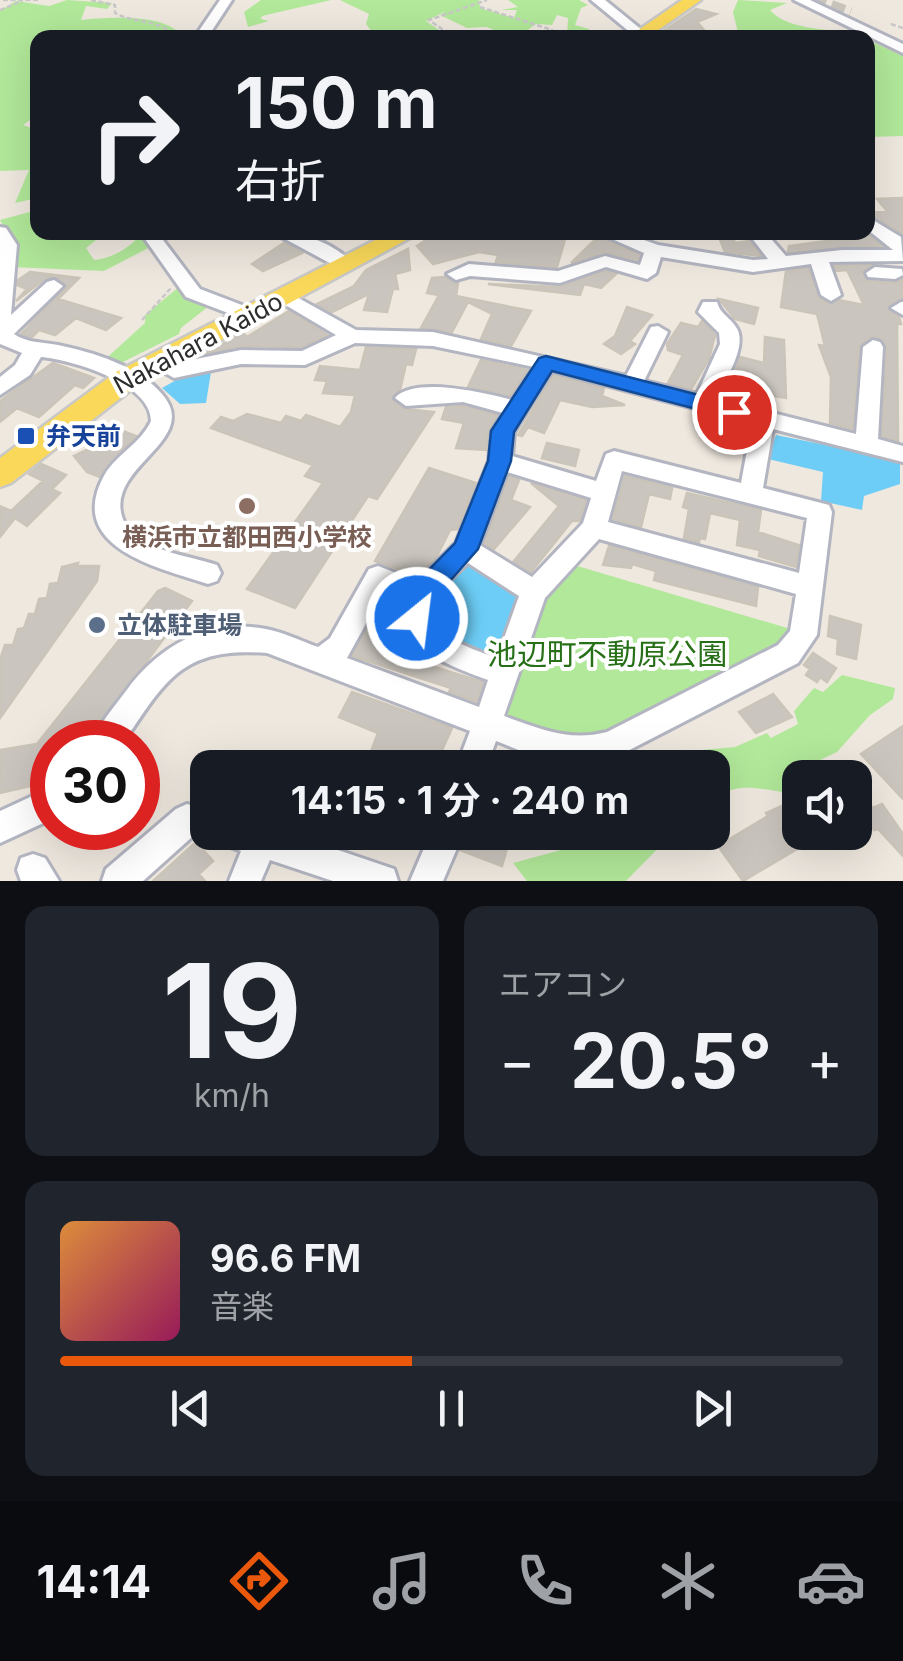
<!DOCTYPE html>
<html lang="ja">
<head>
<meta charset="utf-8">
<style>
	body { margin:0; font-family:Inter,"Noto Sans JP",sans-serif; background:#20242c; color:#f1f3f6; height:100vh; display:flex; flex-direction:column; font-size:38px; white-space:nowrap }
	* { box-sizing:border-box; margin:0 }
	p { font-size:32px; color:#9ea1a6 }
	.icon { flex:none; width:55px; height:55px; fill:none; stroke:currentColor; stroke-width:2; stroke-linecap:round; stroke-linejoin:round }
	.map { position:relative; height:881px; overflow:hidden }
	.sheet { display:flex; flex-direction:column; gap:25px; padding:25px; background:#0d0f14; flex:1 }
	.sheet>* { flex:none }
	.hud { position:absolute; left:30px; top:30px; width:845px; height:210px; border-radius:20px; box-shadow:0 10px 40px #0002; background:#171b24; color:#f1f3f6; overflow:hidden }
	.tools { position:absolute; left:782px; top:760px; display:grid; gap:20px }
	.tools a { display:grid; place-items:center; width:90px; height:90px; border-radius:20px; background:#171b24; box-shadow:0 10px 40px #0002; font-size:50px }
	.speed { position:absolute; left:30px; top:720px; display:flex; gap:20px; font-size:50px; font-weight:700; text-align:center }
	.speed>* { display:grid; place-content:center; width:130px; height:130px; border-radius:50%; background:#171b24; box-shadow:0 10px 40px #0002; line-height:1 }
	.speed .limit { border:15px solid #d22; background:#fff; color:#111 }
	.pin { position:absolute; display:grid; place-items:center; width:85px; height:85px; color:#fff; margin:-42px; border:5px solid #fff; border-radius:50%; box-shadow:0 2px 10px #0007 }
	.me { position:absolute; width:110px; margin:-55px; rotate:29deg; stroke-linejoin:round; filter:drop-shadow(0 0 8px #0008) }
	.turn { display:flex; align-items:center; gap:35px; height:210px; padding:0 40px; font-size:45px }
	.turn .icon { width:130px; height:130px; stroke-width:2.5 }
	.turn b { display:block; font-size:70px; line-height:85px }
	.big { font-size:75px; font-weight:700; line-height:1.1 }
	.sheet .tile { flex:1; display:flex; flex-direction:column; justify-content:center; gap:15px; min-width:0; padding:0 35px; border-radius:20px; background:#20242c }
	.sheet .dial { align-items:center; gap:0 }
	.dial b { font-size:130px; line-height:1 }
	.song { display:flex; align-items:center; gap:30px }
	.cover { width:120px; height:120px; border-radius:15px; background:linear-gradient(135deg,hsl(30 70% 55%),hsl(330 70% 35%)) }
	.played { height:10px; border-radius:5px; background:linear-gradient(90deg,#ea580c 45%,#363941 45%) }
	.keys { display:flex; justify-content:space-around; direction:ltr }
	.heat { display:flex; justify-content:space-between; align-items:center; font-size:55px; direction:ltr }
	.sheet .tiles { flex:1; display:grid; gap:25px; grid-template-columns:1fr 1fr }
	.tile:last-child { grid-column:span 2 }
	.trip { position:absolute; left:190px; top:750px; width:540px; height:100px; border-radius:20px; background:#171b24; box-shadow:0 10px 40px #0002; font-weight:700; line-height:100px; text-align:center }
	.menu { display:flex; height:160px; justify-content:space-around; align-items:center; background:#090b0e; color:#9ea1a6 }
	.menu .icon { width:70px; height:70px }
	.menu .current { color:#ea580c }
	.menu b { font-size:45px; color:#f1f3f6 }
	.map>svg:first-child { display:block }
	.green { fill:#b1e899 }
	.water { fill:#6dcdf6 }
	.building { fill:#cac5be; stroke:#cbc4b8; stroke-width:2.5 }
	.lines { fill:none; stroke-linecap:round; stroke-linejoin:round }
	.minor-tunnel { stroke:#c8c3bb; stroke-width:14; stroke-dasharray:14 6; stroke-linecap:butt }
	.minor-casing { stroke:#b3b5c1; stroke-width:6 }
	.major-casing { stroke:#c8c8c8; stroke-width:5 }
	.path { stroke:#c8c8c8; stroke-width:2.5; stroke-dasharray:5 2.5; stroke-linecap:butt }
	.minor { fill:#fff; fill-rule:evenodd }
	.major { fill:#f9d85a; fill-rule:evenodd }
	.route { fill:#1a73e8; stroke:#114b97; stroke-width:2.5 }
	.transit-dot { fill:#1a4fb4; stroke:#fff; stroke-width:4 }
	.education-dot { fill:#8d6e63; stroke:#fff; stroke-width:4 }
	.service-dot { fill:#5c6f8a; stroke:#fff; stroke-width:4 }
	.labels { text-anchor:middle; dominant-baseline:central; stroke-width:8; stroke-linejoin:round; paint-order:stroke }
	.street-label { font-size:25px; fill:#2d2d2d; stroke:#fff }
	.transit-label { font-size:25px; font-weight:bold; fill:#164399; stroke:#fff; text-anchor:start }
	.education-label { font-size:25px; font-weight:bold; fill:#785e54; stroke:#fff }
	.service-label { font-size:25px; font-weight:bold; fill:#4e5e75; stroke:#fff; text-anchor:start }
	.near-park-label { font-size:30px; fill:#277017; stroke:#fff }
</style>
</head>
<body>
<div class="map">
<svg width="903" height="881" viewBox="0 0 903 881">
	<rect width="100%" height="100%" fill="#efe8df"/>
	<path class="green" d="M67,0L112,3L107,9L86,6L81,20C106,17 169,13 182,37L38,38L37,115L23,125L37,130V198L15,203L29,170L0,171V11L16,1L49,6Z
		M261,0H331L262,16L261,19L269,21L248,27L244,12Z
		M340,0H479L480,8L514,18L517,10H501L518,7L508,0H579L588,5L581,8L575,25L589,29L591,37L614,33L609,37H567L568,18L557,15L552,25L536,24L518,37H508L487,27L467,28L440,15L446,11L426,21L442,32V37H363L372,32L366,24L369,14Z
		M738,0L787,3L770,10C788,32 834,27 862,37L705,38L701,31L738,33L733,12Z
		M868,40L903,56V136L868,137Z
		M37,210L38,232L105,233L86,248L94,260C111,259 130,248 141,234L137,233H193L158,243L104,271L11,267L8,233L0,220Z
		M180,286L209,306L181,328L179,334L115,366L101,363L145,323V315Z
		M574,565L794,630L780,649L587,744L496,717L550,592Z
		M842,675L895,688L893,699L870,715L837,752L810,765L782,792C756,788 734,782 713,800L712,768L669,767L690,751L735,747L767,733L771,738L798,724L794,711L814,688L823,692Z
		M596,832L673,833L626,881H527L513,863L583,844Z"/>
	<path class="water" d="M211,372L206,403L180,404L162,388L187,374Z
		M776,435L900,460V484L864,496L862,510L821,501L823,472L768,459Z
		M467,558L527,592L501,660L453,648L427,623L429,599Z"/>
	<path class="building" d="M696,9L716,14L697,22L711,38L666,35L664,31Z
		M903,198V234L868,213L887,211L877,199Z
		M438,232L520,235L567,232L557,267L496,262L498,255L479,252L433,264L417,246Z
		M717,232H730L735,243L749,241L761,256L725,252Z
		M831,232H865L882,246L788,252L789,246L841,239Z
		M598,237L639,255L638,260L604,252L571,263Z
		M284,243L302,253L263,271L252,264Z
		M408,249L410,270L395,274L398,289H393L387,312L364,310L369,294L332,312L317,304L354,286L366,270Z
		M871,265L862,272L868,281L895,283L903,279V298L887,307L899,317L901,324H897L898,441L882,436L887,347L883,340L871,337L859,347L853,429L830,423L831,377L819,345L825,346L817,314L781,307L786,271L808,268L819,298L829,304L839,300L864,305L847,270L836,271L834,266Z
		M606,271L616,274L601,288L584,284L580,295L488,284L560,287Z
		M30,272L79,278L58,299L121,318L106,330L76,318L55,335L39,330L32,337L21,334L67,286L56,277L46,278L16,301L27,289L17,285L18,280Z
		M445,277L458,283L456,296L531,311L511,346L481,339L492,314L468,302L452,332L421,328L439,295L427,293L432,278Z
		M719,299L758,308L754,324L735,319Z
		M627,307L652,315L630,341L635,344L621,354L604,344L615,336Z
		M289,311L328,335L301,347L241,346L204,354L243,333L247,337Z
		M702,321L715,335L709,359L691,389L668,383L683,355L668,350L667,344L681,323L698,327Z
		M765,337L784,340L786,398L752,392L748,403L727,398L740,357L764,363Z
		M366,347L416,349L412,365L406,364L400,390L391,398L404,409L434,412L377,499L368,496L295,608L247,589L323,483L305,476L313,465L211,428L221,417L233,421L247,414L281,423L286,416L301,421L306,415L340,427L351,412L355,395L323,393L327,381L315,380L320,366L360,370Z
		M481,360L528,370L510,396L468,387Z
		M53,363L94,378L83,388L75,385L39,417L17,408L0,422V401Z
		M554,375L604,388L602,396L625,405L592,407L560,400L544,433L528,427L522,436L518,435Z
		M463,406L497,415L488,431L486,450L456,448L464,423L442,419L446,407Z
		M120,430L136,436L100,477L87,472L74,456L95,446L99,449Z
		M547,443L579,450L575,466L542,458Z
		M41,464L66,475L52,489L60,493L27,526L15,518L0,537V506L11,511L43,481L29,474Z
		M429,468L476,483L458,529L450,530L436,558L417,575L375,561Z
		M625,476L672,488L670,499L649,494L641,527L613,519Z
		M509,477L519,480L511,500L530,507L494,549L485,543Z
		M531,483L586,500L580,521H572L531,572L514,561L559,506Z
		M687,493L761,510L758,532L799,545L796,567L759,556L760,550L737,545L740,520L710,513L705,539L700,538L699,542L684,538L689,509L683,507Z
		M609,546L758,587L756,606L654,580L656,571L632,564L631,568L603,565Z
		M78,563L77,566H99L97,581L0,718V660L5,645H13L18,629L24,628L29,614H35L39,599L47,598L50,584L58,583L62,567Z
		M165,588L192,601L86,742H52L48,782L0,793V750L37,744L158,591Z
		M386,596L403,601L404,638L421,651L418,662L483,682L477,702L449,692L451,688L352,656Z
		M830,616L861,625L856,659L837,654L838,639L828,636Z
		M813,653L836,668L827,682L820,677L817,682L806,675L810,669L804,665Z
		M352,692L452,728L434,768H355L362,752L370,754L378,733L339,717Z
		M773,694L792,717L756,733L739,712Z
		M903,726V799L861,754Z
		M855,787L873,808L882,804L903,834V856L878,829L874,830L855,804Z
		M800,798V832H826L831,840L820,847L814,839L743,881L718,846L768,816L766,813Z
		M468,832H493L510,838L502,866L460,850Z
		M196,842L213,861L199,874L205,881H153Z"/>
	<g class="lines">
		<path class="minor-tunnel" d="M812,0L850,14"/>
		<defs>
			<path id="minor" d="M220,0H232L207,38H194Z
				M591,0H605L642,30L631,33Z
				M794,0H810L903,44V53Z
				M868,217L901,237L903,261L829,262L841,295L831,301L821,295L811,264L753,272L661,257L656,273L647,279L606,267L560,283L470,276L456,280L447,274L469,264L558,271L605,256L640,265L644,253L596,232H622L658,245L753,260L768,259L747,232H765L786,256L842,250H893L868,230Z
				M0,227L6,228L17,245L11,315L47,282L54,280L63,286L14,334C27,343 42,342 58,345C92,352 139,366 162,394C201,439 112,464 121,512C123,525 132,534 144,541C165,554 193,557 217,565L221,573L217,581L208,584C160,568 63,548 105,474C117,454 141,443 151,421C151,383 72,360 41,357L30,375L0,395V377L15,365L22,353L0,344Z
				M140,232H157L200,289L255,310L258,314L255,318H241L186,297Z
				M272,232C303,232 332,242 354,264L351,268H339Z
				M875,267L902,269L903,275L895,279L868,277L866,273Z
				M284,290L356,330L433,332L626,376L651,327L658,326L668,332L644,381L697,394L720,344L719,333L698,312L703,302H717C720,314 729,316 736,327C749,345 724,381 717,399L856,434L863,347L873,340L880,342L883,347L878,439L903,446V462L773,429L763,488L829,505L832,512L817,635L798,663L612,759C564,773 540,758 496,741L486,768H456L470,731L267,653C184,647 167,677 124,742H92C99,724 114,707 126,691C159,645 209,618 266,629C283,632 301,641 318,647L330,638L369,569L378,566L417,581L456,543L489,461L492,431L503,413L463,402L406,406L395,398C414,376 486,393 512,400L534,367L433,346L355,343L305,365L241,364L174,378L146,362L156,355L176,363L241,350L302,351L336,335L277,300L274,296ZM552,371L752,423L741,483L614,451L606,454L596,481L512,456L514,432ZM622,471L807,518L799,573L608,522ZM507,472L591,498L583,523L532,577L480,545ZM599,539L796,594L790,631L778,645L607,732C569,742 541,729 504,716L545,598ZM468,563L519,596L497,658C475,650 414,631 434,599C442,585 457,574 468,563ZM384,591L407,599C388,646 456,668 488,680L479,707L347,658Z
				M901,302H903V315L891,308Z
				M52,787V819L0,843V811Z
				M187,804L208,810V832H285L394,869L398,881H333L270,860L261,881H229L241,851L220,843L218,838L208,842L192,837L143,881H102L106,869L176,809Z
				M431,832H464L443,881H410Z
				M33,854L45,858L59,881H21L17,870L21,858Z"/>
			<path id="major" d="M682,0H701L647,38H627Z
				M391,232H421L136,386L11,483L0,487V458L116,372Z"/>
		</defs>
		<use href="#minor" class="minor-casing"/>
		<use href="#major" class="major-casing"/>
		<path class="path" d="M3,0H39
			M91,0L115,5V13C136,24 161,19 178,38
			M480,7L552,30L547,38
			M0,10L22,1
			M891,24L903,28
			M455,38L429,20L487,0
			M33,140H38
			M142,320L171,288"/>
		<use href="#minor" class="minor"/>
		<use href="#major" class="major"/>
	</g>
	<path class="route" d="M546,356L734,404L745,412L734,419L552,371L514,432L511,461L478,549L434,599L426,627L417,630L407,627L403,618L413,586L455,543L488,461L491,431L539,358Z"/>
	<rect class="transit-dot" x="16" y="426" width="20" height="20" rx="5"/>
	<circle class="education-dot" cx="247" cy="506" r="10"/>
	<circle class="service-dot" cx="97" cy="625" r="10"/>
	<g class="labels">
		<g class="street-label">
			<text transform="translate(198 343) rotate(-28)">Nakahara Kaido</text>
		</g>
		<g class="transit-label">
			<text x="46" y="436">弁天前</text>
		</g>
		<g class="education-label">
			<text x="247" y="537">横浜市立都田西小学校</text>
		</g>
		<g class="service-label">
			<text x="117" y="625">立体駐車場</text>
		</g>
		<g class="near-park-label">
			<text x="607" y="654">池辺町不動原公園</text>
		</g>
	</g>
</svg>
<div class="tools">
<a><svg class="icon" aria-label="sound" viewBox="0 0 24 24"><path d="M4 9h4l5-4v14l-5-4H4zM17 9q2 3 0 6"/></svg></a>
</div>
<div class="speed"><div class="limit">30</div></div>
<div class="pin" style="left:734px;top:412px;background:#d93025"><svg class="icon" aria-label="arrive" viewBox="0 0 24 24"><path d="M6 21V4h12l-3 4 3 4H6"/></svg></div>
<svg class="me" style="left:417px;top:618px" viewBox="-20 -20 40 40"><circle r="17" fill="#1a73e8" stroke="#fff" stroke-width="3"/><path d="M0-11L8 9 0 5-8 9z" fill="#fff"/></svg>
<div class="trip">14:15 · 1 分 · 240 m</div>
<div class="hud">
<div class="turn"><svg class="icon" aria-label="right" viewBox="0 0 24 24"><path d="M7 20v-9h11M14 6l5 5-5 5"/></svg><div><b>150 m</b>右折</div></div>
</div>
</div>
<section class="sheet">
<div class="tiles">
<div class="tile dial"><b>19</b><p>km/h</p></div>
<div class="tile"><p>エアコン</p>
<div class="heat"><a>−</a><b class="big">20.5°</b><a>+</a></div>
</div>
<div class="tile">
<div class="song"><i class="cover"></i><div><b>96.6 FM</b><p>音楽</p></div></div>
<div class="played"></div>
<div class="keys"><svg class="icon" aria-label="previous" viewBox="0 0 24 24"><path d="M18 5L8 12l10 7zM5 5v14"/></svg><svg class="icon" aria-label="pause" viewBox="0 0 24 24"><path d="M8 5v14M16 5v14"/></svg><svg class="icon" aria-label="next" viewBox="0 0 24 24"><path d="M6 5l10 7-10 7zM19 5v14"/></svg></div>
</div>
</div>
</section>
<nav class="menu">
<b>14:14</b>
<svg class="icon current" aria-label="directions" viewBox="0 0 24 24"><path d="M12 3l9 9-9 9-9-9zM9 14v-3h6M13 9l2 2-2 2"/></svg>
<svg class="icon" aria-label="music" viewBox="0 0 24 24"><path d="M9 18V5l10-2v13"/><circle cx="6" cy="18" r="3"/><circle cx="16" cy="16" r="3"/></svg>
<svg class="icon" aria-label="phone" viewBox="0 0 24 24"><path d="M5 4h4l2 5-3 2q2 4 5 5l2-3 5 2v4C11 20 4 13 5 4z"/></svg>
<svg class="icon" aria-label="climate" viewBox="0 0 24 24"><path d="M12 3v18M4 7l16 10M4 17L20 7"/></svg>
<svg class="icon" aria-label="car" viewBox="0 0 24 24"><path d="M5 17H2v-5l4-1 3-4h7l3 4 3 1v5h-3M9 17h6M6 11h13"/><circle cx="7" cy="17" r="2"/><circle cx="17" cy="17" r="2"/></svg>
</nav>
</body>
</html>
